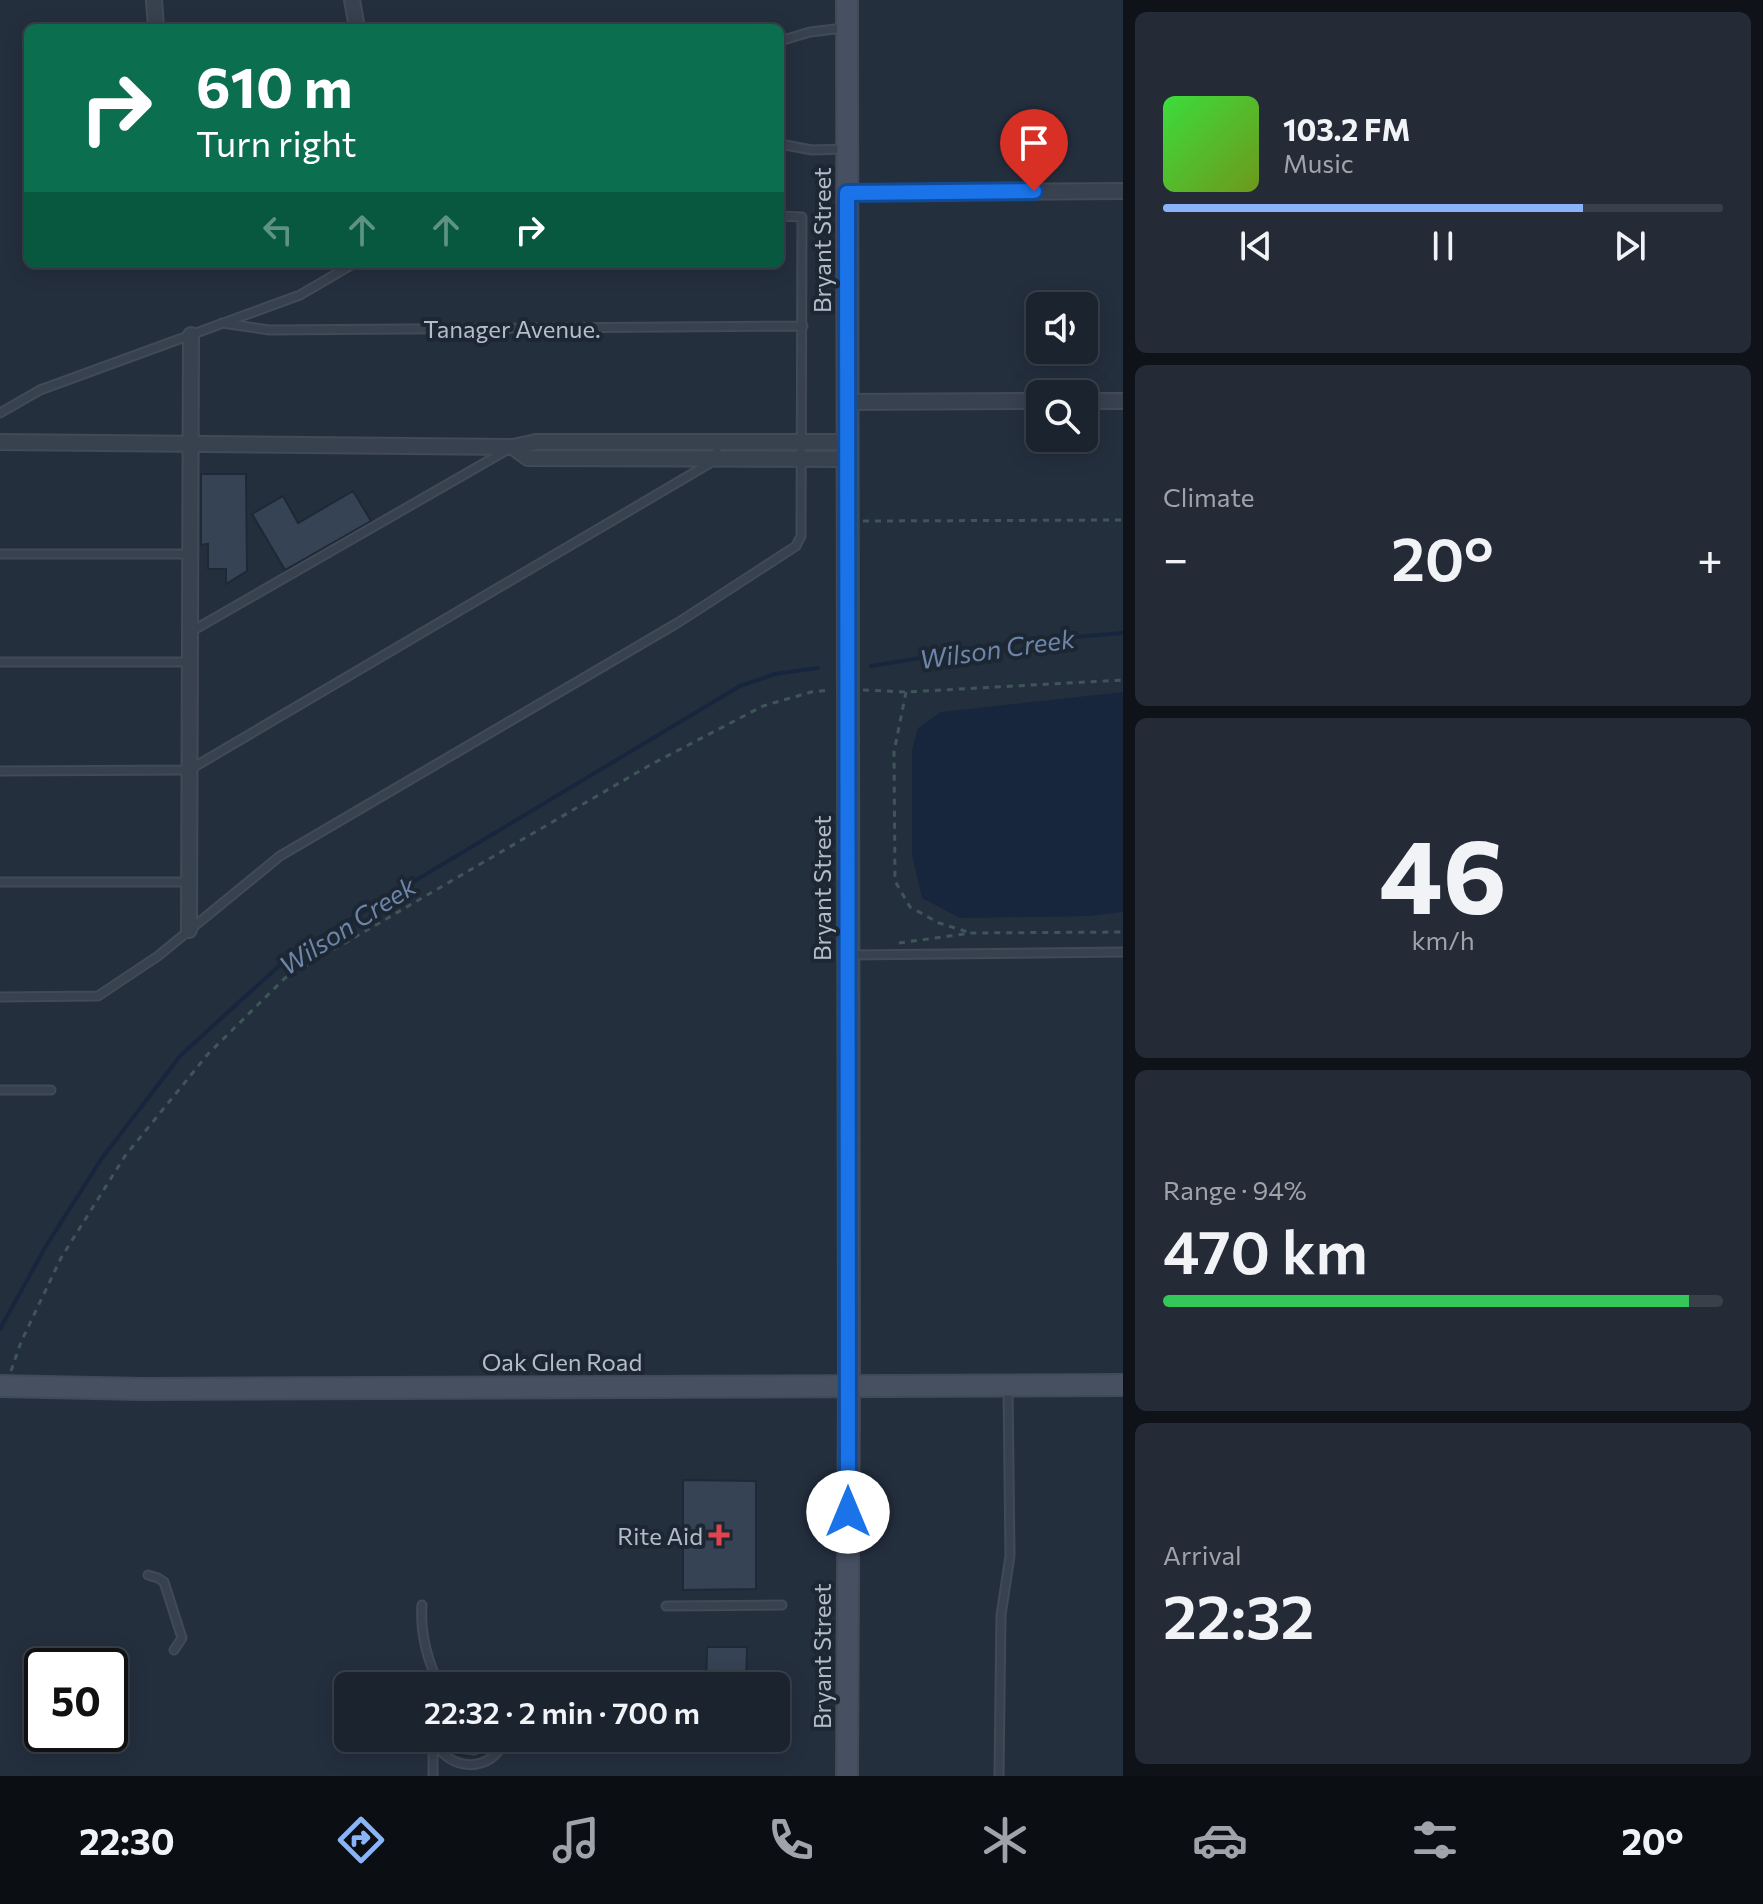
<!DOCTYPE html>
<html lang="en">
<head>
<meta charset="utf-8">
<style>
	body { margin:0; font-family:Commissioner,sans-serif; background:#242b36; color:#f1f3f6; height:100vh; display:flex; flex-direction:column; font-size:30px; white-space:nowrap }
	* { box-sizing:border-box; margin:0 }
	p { font-size:26px; color:#a0a4aa }
	.icon { flex:none; width:44px; height:44px; fill:none; stroke:currentColor; stroke-width:2; stroke-linecap:round; stroke-linejoin:round }
	.map { position:relative; flex:1; overflow:hidden }
	.panel { display:flex; flex-direction:column; gap:12px; padding:12px; background:#0f1319; width:640px }
	.panel>* { flex:none }
	.hud { position:absolute; left:24px; top:24px; width:760px; height:244px; border-radius:12px; box-shadow:0 4px 20px #0003,0 0 0 2px #39404a; background:#0b6e4f; color:#fff; overflow:hidden }
	.buttons { position:absolute; left:1026px; top:292px; display:grid; gap:16px }
	.buttons a { display:grid; place-items:center; width:72px; height:72px; border-radius:12px; background:#1b232e; box-shadow:0 4px 20px #0003,0 0 0 2px #39404a; font-size:40px }
	.speed { position:absolute; left:24px; top:1648px; display:flex; gap:16px; font-size:40px; font-weight:700; text-align:center }
	.speed>* { display:grid; place-content:center; width:104px; height:104px; border-radius:50%; background:#1b232e; box-shadow:0 4px 20px #0003,0 0 0 2px #39404a; line-height:1 }
	.speed .limit { border:4px solid #111; border-radius:12px; background:#fff; color:#111 }
	.pin { position:absolute; display:grid; place-items:center; width:68px; height:68px; color:#fff; margin:-82px -34px; border-radius:50% 50% 50% 0; rotate:-45deg; box-shadow:0 0 8px #0007 }
	.pin .icon { rotate:45deg }
	.me { position:absolute; width:88px; margin:-44px; rotate:0deg; stroke-linejoin:round; filter:drop-shadow(0 0 6px #0008) }
	.turn { display:flex; align-items:center; gap:28px; height:168px; padding:0 40px; font-size:36px }
	.turn .icon { width:104px; height:104px; stroke-width:2.5 }
	.turn b { display:block; font-size:56px; line-height:68px }
	.lanes { display:flex; align-items:center; height:76px; padding:0 40px; background:#0003; justify-content:center; gap:40px; direction:ltr }
	.lanes .off { opacity:.35 }
	.big { font-size:60px; font-weight:600; line-height:1.1 }
	.panel .tile { flex:1; display:flex; flex-direction:column; justify-content:center; gap:12px; min-width:0; padding:0 28px; border-radius:12px; background:#242b36 }
	.panel .dial { align-items:center; gap:0 }
	.dial b { font-size:104px; line-height:1 }
	.song { display:flex; align-items:center; gap:24px }
	.cover { width:96px; height:96px; border-radius:12px; background:linear-gradient(135deg,hsl(120 70% 55%),hsl(80 70% 35%)) }
	.played { height:8px; border-radius:4px; background:linear-gradient(90deg,#8ab4f8 75%,#39404a 75%) }
	.keys { display:flex; justify-content:space-around; direction:ltr }
	.heat { display:flex; justify-content:space-between; align-items:center; font-size:44px; direction:ltr }
	.charge { height:12px; border-radius:6px; background:linear-gradient(90deg,#34c759 94%,#39404a 0) }
	.trip { position:absolute; left:334px; top:1672px; width:456px; height:80px; border-radius:12px; background:#1b232e; box-shadow:0 4px 20px #0003,0 0 0 2px #39404a; font-weight:600; line-height:80px; text-align:center }
	.menu { display:flex; height:128px; justify-content:space-around; align-items:center; background:#0b0e12; color:#a0a4aa }
	.menu .icon { width:56px; height:56px }
	.menu .selected { color:#8ab4f8 }
	.menu b { font-size:36px; color:#f1f3f6 }
	main { display:flex; flex:1; min-height:0 }
	.map>svg:first-child { display:block }
	.water { fill:#17263c }
	.lines { fill:none; stroke-linecap:round; stroke-linejoin:round }
	.stream { stroke:#17263c; stroke-width:4 }
	.building { fill:#364354; stroke:#1f2835; stroke-width:2 }
	.service-casing { stroke:#414a57; stroke-width:11 }
	.minor-casing { stroke:#414a57; stroke-width:18 }
	.secondary-casing { stroke:#414a57; stroke-width:24 }
	.path { stroke:#3f5557; stroke-width:3; stroke-dasharray:6 6; stroke-linecap:butt }
	.service { stroke:#38414e; stroke-width:7 }
	.minor { stroke:#38414e; stroke-width:14 }
	.secondary { stroke:#465061; stroke-width:20 }
	.route-casing { stroke:#114b97; stroke-width:20 }
	.route { stroke:#1a73e8; stroke-width:14 }
	.health-dot { fill:#e0444e; stroke:#1d2633; stroke-width:3 }
	.labels { text-anchor:middle; dominant-baseline:central; stroke-width:8; stroke-linejoin:round; paint-order:stroke }
	.street-label { font-size:24px; fill:#b4bcc9; stroke:#1d2633 }
	.poi-label { font-size:24px; fill:#b4bcc9; stroke:#1d2633; text-anchor:end }
	.water-label { font-size:26px; font-style:italic; fill:#6d86a8; stroke:#1d2633 }
</style>
</head>
<body>
<main>
<div class="map">
<svg width="1123" height="1776" viewBox="0 0 1123 1776">
	<rect width="100%" height="100%" fill="#242f3e"/>
	<path class="water" d="M1123,692V912L1089,916L960,918L922,898L912,855V750L918,728L941,712Z"/>
	<g class="lines">
		<path class="stream" d="M871,666L1025,641L1123,633
			M0,1329L46,1246L102,1158L181,1055L291,955L740,686L775,674L818,668"/>
	</g>
	<path class="building" d="M201,474H246L247,571L226,584V569H208V544L201,545Z
		M353,491L371,521L285,570L252,514L283,496L298,523Z
		M683,1480L756,1481V1589L683,1590Z
		M707,1647H747L746,1686H706Z
		M440,1738H499L489,1751L475,1757L455,1754Z"/>
	<g class="lines">
		<defs>
			<path id="service" d="M780,41L810,32L844,28
				M780,144L812,150L845,149
				M849,193L975,192
				M222,323L269,330L803,326
				M0,413L40,390L300,295L353,264
				M0,554H190
				M192,631L507,450
				M0,662H190
				M0,771L189,770L717,459V443
				M0,882H189
				M850,955L1123,952
				M0,997L98,996L158,956L280,856L679,622L796,546L801,536L802,217L780,216
				M0,1090H51
				M148,1575L158,1578L164,1582L182,1638L174,1650
				M422,1605C420,1630 427,1664 441,1686
				M666,1606L782,1605
				M433,1738C447,1773 493,1774 506,1738
				M433,1776V1742
				M999,1776L1001,1615L1010,1556L1008,1388"/>
			<path id="minor" d="M154,0L156,28
				M352,0L357,28
				M975,192L1123,191
				M1084,401H1123
				M847,402L1040,401
				M0,442L513,447L536,442H847
				M513,447L528,458L847,459
				M189,930L191,335"/>
			<path id="secondary" d="M0,1386L142,1389L1123,1385
				M847,1776L849,1386L847,0"/>
		</defs>
		<use href="#service" class="service-casing"/>
		<use href="#minor" class="minor-casing"/>
		<use href="#secondary" class="secondary-casing"/>
		<path class="path" d="M863,521L1123,520
			M863,690L906,692L1123,680
			M906,692L894,752L895,881L910,907L939,923L971,933
			M899,943L971,933L1123,932
			M11,1371L21,1342L61,1258L125,1156L208,1054L285,978L650,765L763,706L811,692L831,690"/>
		<use href="#service" class="service"/>
		<use href="#minor" class="minor"/>
		<use href="#secondary" class="secondary"/>
	</g>
	<g class="lines">
		<defs>
			<path id="route" d="M848,1512L847,193L1034,191"/>
		</defs>
		<use href="#route" class="route-casing"/>
		<use href="#route" class="route"/>
	</g>
	<path class="health-dot" d="M715 1523h8v8h8v8h-8v8h-8v-8h-8v-8h8z"/>
	<g class="labels">
		<g class="street-label">
			<text transform="translate(821 240) rotate(-90)">Bryant Street</text>
			<text x="512" y="328">Tanager Avenue.</text>
			<text transform="translate(821 888) rotate(-90)">Bryant Street</text>
			<text x="562" y="1361">Oak Glen Road</text>
			<text transform="translate(821 1656) rotate(-90)">Bryant Street</text>
		</g>
		<g class="poi-label">
			<text x="703" y="1535">Rite Aid</text>
		</g>
		<g class="water-label">
			<text transform="translate(997 648) rotate(-8)">Wilson Creek</text>
			<text transform="translate(347 925) rotate(-33)">Wilson Creek</text>
		</g>
	</g>
</svg>
<div class="buttons">
<a><svg class="icon" aria-label="sound" viewBox="0 0 24 24"><path d="M4 9h4l5-4v14l-5-4H4zM17 9q2 3 0 6"/></svg></a>
<a><svg class="icon" aria-label="search" viewBox="0 0 24 24"><circle cx="10" cy="10" r="6"/><path d="M15 15l6 6"/></svg></a>
</div>
<div class="speed"><div class="limit">50</div></div>
<div class="pin" style="left:1034px;top:191px;background:#d93025"><svg class="icon" aria-label="arrive" viewBox="0 0 24 24"><path d="M6 21V4h12l-3 4 3 4H6"/></svg></div>
<svg class="me" style="left:848px;top:1512px" viewBox="-20 -20 40 40"><circle r="19" fill="#fff"/><path d="M0-13L10 11 0 6-10 11z" fill="#1a73e8"/></svg>
<div class="trip">22:32 · 2 min · 700 m</div>
<div class="hud">
<div class="turn"><svg class="icon" aria-label="right" viewBox="0 0 24 24"><path d="M7 20v-9h11M14 6l5 5-5 5"/></svg><div><b>610 m</b>Turn right</div></div>
<div class="lanes"><svg class="icon off" aria-label="left" viewBox="0 0 24 24"><path d="M17 20v-9H6M10 6l-5 5 5 5"/></svg><svg class="icon off" aria-label="ahead" viewBox="0 0 24 24"><path d="M12 20V5M6 11l6-6 6 6"/></svg><svg class="icon off" aria-label="ahead" viewBox="0 0 24 24"><path d="M12 20V5M6 11l6-6 6 6"/></svg><svg class="icon" aria-label="right" viewBox="0 0 24 24"><path d="M7 20v-9h11M14 6l5 5-5 5"/></svg></div>
</div>
</div>
<section class="panel">
<div class="tile">
<div class="song"><i class="cover"></i><div><b>103.2 FM</b><p>Music</p></div></div>
<div class="played"></div>
<div class="keys"><svg class="icon" aria-label="previous" viewBox="0 0 24 24"><path d="M18 5L8 12l10 7zM5 5v14"/></svg><svg class="icon" aria-label="pause" viewBox="0 0 24 24"><path d="M8 5v14M16 5v14"/></svg><svg class="icon" aria-label="next" viewBox="0 0 24 24"><path d="M6 5l10 7-10 7zM19 5v14"/></svg></div>
</div>
<div class="tile"><p>Climate</p>
<div class="heat"><a>−</a><b class="big">20°</b><a>+</a></div>
</div>
<div class="tile dial"><b>46</b><p>km/h</p></div>
<div class="tile"><p>Range · 94%</p><b class="big">470 km</b><div class="charge"></div></div>
<div class="tile"><p>Arrival</p><b class="big">22:32</b></div>
</section>
</main>
<nav class="menu">
<b>22:30</b>
<svg class="icon selected" aria-label="directions" viewBox="0 0 24 24"><path d="M12 3l9 9-9 9-9-9zM9 14v-3h6M13 9l2 2-2 2"/></svg>
<svg class="icon" aria-label="music" viewBox="0 0 24 24"><path d="M9 18V5l10-2v13"/><circle cx="6" cy="18" r="3"/><circle cx="16" cy="16" r="3"/></svg>
<svg class="icon" aria-label="phone" viewBox="0 0 24 24"><path d="M5 4h4l2 5-3 2q2 4 5 5l2-3 5 2v4C11 20 4 13 5 4z"/></svg>
<svg class="icon" aria-label="climate" viewBox="0 0 24 24"><path d="M12 3v18M4 7l16 10M4 17L20 7"/></svg>
<svg class="icon" aria-label="car" viewBox="0 0 24 24"><path d="M5 17H2v-5l4-1 3-4h7l3 4 3 1v5h-3M9 17h6M6 11h13"/><circle cx="7" cy="17" r="2"/><circle cx="17" cy="17" r="2"/></svg>
<svg class="icon" aria-label="filters" viewBox="0 0 24 24"><path d="M4 7h16M4 17h16"/><circle cx="9" cy="7" r="2"/><circle cx="15" cy="17" r="2"/></svg>
<b>20°</b>
</nav>
</body>
</html>
